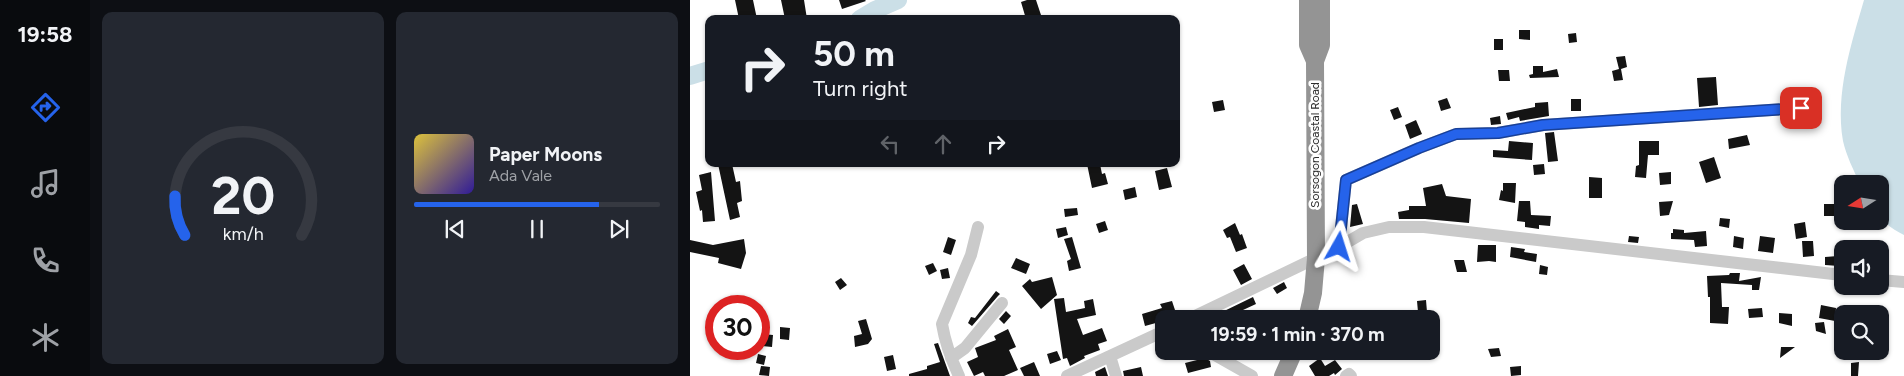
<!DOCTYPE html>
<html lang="en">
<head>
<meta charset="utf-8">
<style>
	body { margin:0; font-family:Figtree,sans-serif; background:#242831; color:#f1f3f6; height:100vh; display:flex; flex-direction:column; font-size:19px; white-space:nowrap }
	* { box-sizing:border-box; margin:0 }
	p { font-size:16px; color:#9ea1a6 }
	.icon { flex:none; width:28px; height:28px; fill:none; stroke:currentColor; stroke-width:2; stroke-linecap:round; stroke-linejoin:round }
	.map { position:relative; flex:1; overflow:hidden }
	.panel { display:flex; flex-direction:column; gap:12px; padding:12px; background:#0d0f14; width:600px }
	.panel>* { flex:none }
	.guide { position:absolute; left:15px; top:15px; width:475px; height:152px; border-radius:10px; box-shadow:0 1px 4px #0004; background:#171b24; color:#f1f3f6; overflow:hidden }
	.needle { width:32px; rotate:258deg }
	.tools { position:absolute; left:1144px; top:175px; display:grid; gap:10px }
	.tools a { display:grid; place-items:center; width:55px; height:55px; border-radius:10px; background:#171b24; box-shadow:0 1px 4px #0004; font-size:25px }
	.speed { position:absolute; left:15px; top:295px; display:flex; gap:10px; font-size:25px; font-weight:700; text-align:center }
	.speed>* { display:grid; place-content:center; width:65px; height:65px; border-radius:50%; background:#171b24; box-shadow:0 1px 4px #0004; line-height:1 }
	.speed .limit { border:8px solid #d22; background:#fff; color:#111 }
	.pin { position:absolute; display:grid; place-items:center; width:42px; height:42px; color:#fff; margin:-21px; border-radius:10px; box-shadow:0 2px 8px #0006 }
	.me { position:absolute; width:55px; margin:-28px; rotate:6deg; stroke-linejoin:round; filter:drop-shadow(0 0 4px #0008) }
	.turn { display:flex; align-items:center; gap:18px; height:105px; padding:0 25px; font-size:22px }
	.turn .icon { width:65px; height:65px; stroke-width:2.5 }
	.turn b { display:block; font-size:35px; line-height:42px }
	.lanes { display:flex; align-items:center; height:48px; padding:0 25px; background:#0003; justify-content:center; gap:25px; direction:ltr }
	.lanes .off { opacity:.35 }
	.panel .card { flex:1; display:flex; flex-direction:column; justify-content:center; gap:8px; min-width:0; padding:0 18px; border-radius:10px; background:#242831 }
	.panel .dial { align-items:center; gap:0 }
	.dial svg { height:130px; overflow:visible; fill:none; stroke:#363941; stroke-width:7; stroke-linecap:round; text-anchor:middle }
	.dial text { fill:#f1f3f6; stroke:none }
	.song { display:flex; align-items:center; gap:15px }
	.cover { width:60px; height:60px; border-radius:8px; background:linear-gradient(135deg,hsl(50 70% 55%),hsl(250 70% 35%)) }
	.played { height:5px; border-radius:2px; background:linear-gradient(90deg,#2563eb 75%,#363941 75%) }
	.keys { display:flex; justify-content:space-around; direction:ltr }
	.panel .tiles { flex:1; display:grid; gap:12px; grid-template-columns:repeat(2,1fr) }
	.trip { position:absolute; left:465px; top:310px; width:285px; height:50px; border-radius:10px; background:#171b24; box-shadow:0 1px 4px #0004; font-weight:700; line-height:50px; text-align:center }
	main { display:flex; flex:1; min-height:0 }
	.tab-bar { display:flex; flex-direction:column; width:90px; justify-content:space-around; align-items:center; background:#090b0e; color:#9ea1a6 }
	.tab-bar .icon { width:35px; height:35px }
	.tab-bar .active { color:#2563eb }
	.tab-bar b { font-size:22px; color:#f1f3f6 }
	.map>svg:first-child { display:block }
	.water { fill:#cbdfe7 }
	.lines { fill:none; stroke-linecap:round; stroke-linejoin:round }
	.river { stroke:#cbdfe7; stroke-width:18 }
	.building { fill:#141414 }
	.minor { stroke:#cacaca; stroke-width:12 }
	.highway { stroke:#949494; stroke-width:18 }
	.route-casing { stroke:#184099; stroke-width:12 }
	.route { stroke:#2563eb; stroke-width:9 }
	.labels { text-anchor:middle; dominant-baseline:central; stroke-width:5; stroke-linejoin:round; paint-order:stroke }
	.street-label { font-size:12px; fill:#2d2d2d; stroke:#fff }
</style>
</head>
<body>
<main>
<nav class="tab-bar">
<b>19:58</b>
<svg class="icon active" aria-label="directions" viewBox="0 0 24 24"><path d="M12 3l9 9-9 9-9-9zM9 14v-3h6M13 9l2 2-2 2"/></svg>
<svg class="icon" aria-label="music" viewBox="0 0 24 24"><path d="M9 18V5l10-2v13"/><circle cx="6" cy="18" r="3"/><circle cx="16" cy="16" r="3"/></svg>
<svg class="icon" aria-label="phone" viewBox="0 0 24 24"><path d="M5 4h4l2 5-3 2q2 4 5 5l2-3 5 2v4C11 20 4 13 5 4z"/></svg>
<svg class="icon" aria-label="climate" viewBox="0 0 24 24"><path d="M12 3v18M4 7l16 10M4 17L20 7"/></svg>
</nav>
<section class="panel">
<div class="tiles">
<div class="card dial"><svg viewBox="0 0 100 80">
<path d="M14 69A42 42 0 1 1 86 69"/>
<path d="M14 69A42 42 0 0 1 8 45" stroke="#2563eb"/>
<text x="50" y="56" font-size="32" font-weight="700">20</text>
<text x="50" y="72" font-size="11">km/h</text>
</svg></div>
<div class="card">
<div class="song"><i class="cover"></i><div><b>Paper Moons</b><p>Ada Vale</p></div></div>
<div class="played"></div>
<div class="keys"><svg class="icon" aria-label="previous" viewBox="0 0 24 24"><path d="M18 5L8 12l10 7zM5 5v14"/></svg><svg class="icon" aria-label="pause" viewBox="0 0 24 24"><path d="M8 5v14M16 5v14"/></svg><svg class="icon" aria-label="next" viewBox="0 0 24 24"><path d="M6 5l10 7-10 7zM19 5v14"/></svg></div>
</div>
</div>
</section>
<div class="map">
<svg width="1214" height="376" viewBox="0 0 1214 376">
	<rect width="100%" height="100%" fill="#fff"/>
	<path class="water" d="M1174,0H1214V235C1185,220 1190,214 1190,184H1170C1164,171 1156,155 1153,141C1145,93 1161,45 1174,0Z"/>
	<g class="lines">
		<path class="river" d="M170,19L185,10L208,0
			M0,76L19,70"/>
	</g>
	<path class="building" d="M45,0H63L67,19H49Z
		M91,0H114L117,19H95Z
		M149,0H175L176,1L152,9Z
		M337,0H346L351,15L336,19L331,2Z
		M829,30H840V40L829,39Z
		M886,33L887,42L879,43L878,34Z
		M804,39H813V50H804Z
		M935,56L937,67L931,69L933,80L924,81L922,71L929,69L926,57Z
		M843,66H853V72L867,69L869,77L840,78L839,75L843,74Z
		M808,70H819L820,81H809Z
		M1026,77L1028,105L1009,107L1007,78Z
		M757,98L761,108L751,111L748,101Z
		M881,99H891V111H881Z
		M533,100L535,110L524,112L522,102Z
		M858,102L859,116L830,121L829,117L818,120L816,113L845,107V103Z
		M708,107L712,117L704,120L700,110Z
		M810,116L811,124L801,125L800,118Z
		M726,120L732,134L720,139L715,125Z
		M864,132L868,161L858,162L855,133Z
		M1057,135L1060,145L1039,149L1038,139Z
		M819,141L843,143L842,160L803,157V150L818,151Z
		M949,141H969V155H958L956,178L945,177L946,166L949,165Z
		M1024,157L1031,178L1016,183L1009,162Z
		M28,164H42L46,182L50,181L52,201L47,203L50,217L40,220Z
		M397,164H410L412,174L415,173L418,184L402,188Z
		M854,164L855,174L844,175L843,165Z
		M477,168L482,187L469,190L465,171Z
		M21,172L25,221L13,222L12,210L10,211L6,192L12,190L9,175Z
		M981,172V184L970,185L969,173Z
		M899,177L912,178V198H899Z
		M813,183H826L825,203L809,200L811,190L813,191Z
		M752,184L756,196L781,199L779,223L735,219H709L708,212L719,210V206H736L733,188Z
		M445,187L447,197L435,200L433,190Z
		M829,201H840L841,215L861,216L860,226L849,225V229L835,227V222L827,221Z
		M983,201L979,215L970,216L969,202Z
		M667,204L673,224L660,227L662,205Z
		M1134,204H1148V216H1134Z
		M387,208L388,215L375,217L374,209Z
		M1030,218L1040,219L1039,228L1029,226Z
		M415,221L418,230L409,233L406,224Z
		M1115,222L1117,237L1106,239L1104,224Z
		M545,223L550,235L552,234L557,248L546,252L540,237L537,238L533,230Z
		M376,227L378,235L368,238L366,229Z
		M983,229L994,230V233L1016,231L1017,246L1005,247L1004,240L981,239V233H983Z
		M939,236L949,237L948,243L938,242Z
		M1044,236L1054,238L1053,249L1043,247Z
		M1070,236L1085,238L1083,253L1068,251Z
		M258,237L266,240L261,255L253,252Z
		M382,237L391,268L379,271L377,261L381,259L374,239Z
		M54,239L56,253L51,269L28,263L29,258L0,252V240L23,245Z
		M1112,241H1123L1124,256L1113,257Z
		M788,245H806V262L799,261L787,262Z
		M821,247L835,249L834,252L847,254L846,262L820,257Z
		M1148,256L1149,266L1135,265V257Z
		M326,258L340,264L336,274L321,268Z
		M764,260H774L777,272H767Z
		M243,263L247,271L239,275L235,266Z
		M554,264L562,279L551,285L543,270Z
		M850,265L858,267L857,275L849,274Z
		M258,268L260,278L252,279L250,270Z
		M1040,273H1050L1049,281L1071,277L1069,290H1062V285L1031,283L1032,307H1039L1038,324L1020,323V297H1018L1017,276L1039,275Z
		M362,277L367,295L351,309L332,286L340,279L342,282Z
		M151,278L157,285L150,290L145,282Z
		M594,282L597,288L587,294L583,288Z
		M306,291L310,294L308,296L282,326L278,323L281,317L285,318Z
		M563,297L566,304L553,310L554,312L540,319H528L526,315Z
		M374,298L376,312L395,308L394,301L403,299L406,315L387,319L393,335L412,328L417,341L408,344L410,350L394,356L395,358L380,366L377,358L373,359L364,299Z
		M736,300L737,312H728L727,301Z
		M482,301L486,313L472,317L473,321L455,326L452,314L472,308L470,304Z
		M1131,305L1146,308L1145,321L1129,318Z
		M1072,308L1073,317L1059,318L1058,309Z
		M316,311L321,316L314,324L309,319Z
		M1089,313L1102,314V326L1089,323Z
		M176,319L182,339L178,344L165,347L164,336L172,334L168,321Z
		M1134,322L1136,334L1126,331L1125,323Z
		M90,327L100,328L99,340L90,339Z
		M318,329L326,347L319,350L328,370L314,376H295L293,372L284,376L277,362L288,357L285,348L306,340L304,336Z
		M73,334L83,335L82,347L72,346Z
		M248,343L260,376H219V374L237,369V366L250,362L244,344Z
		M1091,347H1105L1090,358Z
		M809,348L811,356L801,357L798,349Z
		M367,351L371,360L360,364L357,354Z
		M68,354L76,356L74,365L66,363Z
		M203,355L206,369L197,371L194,357Z
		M515,358L520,361L521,367L498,373L495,363Z
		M630,358L635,366L645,360L652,369L645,375L644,373L639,376H625L619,366Z
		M344,362L350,376H334L330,368Z
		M1169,362L1168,376H1161V363Z
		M71,366L80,367L79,376L69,375Z
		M831,366V375L821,376L820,367Z
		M415,367L418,376H406L405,372Z
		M451,367L453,376H434L433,371Z"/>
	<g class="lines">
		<path class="minor" d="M649,247L656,180L729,148L766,134L808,133L853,125L1111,108
			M1190,280L1214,282
			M499,319L649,247L673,233L699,227H734L1152,275
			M518,351L562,376
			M420,356L426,376
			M261,358L275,348L312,303
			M269,376C261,359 255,342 252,324L281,255L288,227
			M377,376L474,331
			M656,376L659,374L661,376"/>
		<path class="highway" d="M618,0V45L625,61
			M617,319L623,293L626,258L625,61L631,45V0
			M593,376L604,351"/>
	</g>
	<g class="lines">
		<defs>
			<path id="route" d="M649,247L656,180L729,148L766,134L808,133L853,125L1111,108"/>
		</defs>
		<use href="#route" class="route-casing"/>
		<use href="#route" class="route"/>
	</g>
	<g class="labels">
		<g class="street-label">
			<text transform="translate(625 145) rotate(-90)">Sorsogon Coastal Road</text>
		</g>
	</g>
</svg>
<div class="tools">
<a><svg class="needle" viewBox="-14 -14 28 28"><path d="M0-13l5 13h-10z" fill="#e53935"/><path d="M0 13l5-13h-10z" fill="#9ea1a6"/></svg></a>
<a><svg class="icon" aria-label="sound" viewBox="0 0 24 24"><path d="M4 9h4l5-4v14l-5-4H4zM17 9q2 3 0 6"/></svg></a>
<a><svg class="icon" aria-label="search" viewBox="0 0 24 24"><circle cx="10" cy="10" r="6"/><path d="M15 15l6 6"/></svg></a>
</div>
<div class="speed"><div class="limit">30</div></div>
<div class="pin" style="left:1111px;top:108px;background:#d93025"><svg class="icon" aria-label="arrive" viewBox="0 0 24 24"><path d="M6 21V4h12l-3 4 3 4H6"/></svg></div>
<svg class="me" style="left:649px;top:247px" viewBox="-20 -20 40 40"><path d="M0-17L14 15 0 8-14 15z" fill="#2563eb" stroke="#fff" stroke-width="4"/></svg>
<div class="trip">19:59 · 1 min · 370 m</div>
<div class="guide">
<div class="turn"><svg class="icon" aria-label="right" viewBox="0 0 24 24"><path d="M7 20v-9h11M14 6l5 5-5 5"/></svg><div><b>50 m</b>Turn right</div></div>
<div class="lanes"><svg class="icon off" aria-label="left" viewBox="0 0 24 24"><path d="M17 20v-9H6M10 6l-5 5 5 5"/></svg><svg class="icon off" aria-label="ahead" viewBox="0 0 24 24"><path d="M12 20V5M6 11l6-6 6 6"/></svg><svg class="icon" aria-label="right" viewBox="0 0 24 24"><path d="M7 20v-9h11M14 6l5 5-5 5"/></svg></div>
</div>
</div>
</main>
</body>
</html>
